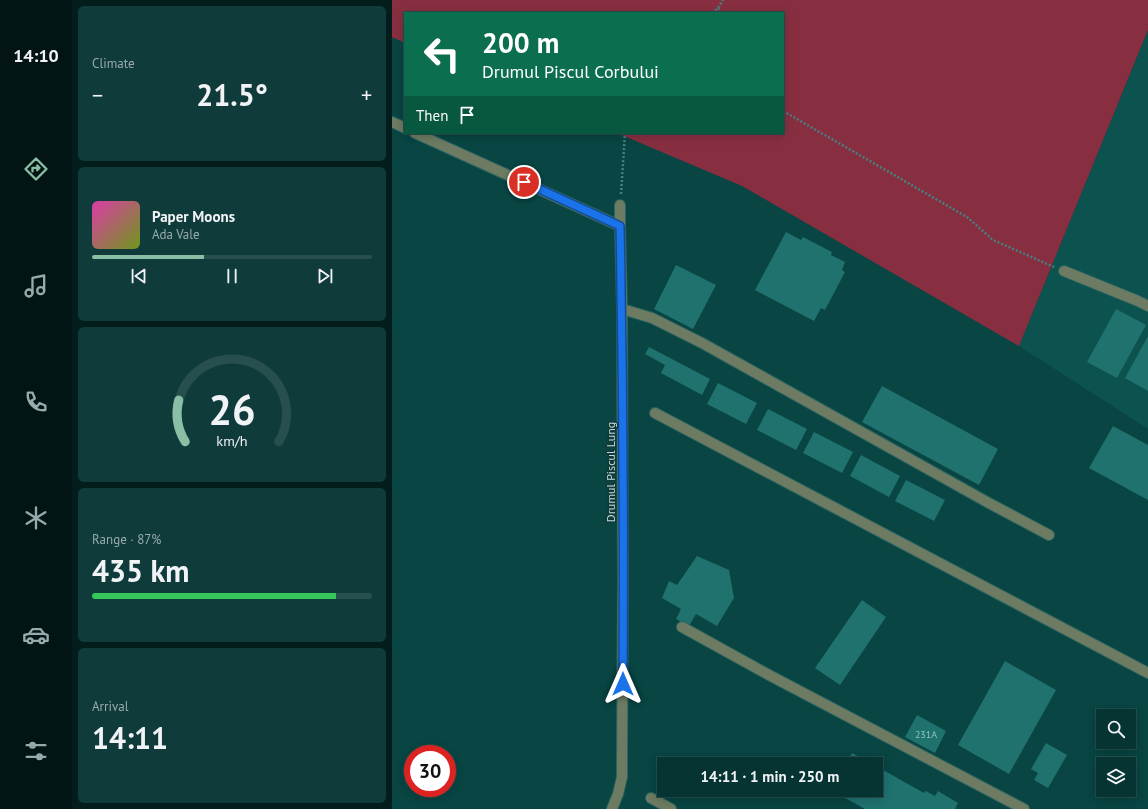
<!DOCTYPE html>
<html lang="en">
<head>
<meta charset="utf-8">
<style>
	body { margin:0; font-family:"PT Sans",sans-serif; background:#0f3c3a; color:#f1f3f6; height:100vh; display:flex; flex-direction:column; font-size:15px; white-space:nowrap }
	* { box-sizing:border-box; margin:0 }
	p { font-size:13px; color:#98aaac }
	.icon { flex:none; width:22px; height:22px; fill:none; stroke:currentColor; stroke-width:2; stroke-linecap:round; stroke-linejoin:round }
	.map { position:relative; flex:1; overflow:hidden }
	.panel { display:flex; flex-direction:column; gap:6px; padding:6px; background:#031d1c; width:320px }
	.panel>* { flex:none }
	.top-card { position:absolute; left:12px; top:12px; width:380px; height:122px; border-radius:0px; box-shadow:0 2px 10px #0003,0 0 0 1px #274f4d; background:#0b6e4f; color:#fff; overflow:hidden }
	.tools { position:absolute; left:704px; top:709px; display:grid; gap:8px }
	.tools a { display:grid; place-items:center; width:40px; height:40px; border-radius:0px; background:#063432; box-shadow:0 2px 10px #0003,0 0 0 1px #274f4d; font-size:20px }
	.speed { position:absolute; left:12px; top:745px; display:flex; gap:8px; font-size:20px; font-weight:700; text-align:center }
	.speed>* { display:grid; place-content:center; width:52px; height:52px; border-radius:50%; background:#063432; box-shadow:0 2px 10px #0003,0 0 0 1px #274f4d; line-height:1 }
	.speed .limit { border:6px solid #d22; background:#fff; color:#111 }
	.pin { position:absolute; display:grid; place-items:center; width:34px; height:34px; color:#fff; margin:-17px; border:2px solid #fff; border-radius:50%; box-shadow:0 1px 4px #0007 }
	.me { position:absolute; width:44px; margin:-22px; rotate:0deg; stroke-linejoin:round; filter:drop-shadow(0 0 3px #0008) }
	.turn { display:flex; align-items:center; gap:14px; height:84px; padding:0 12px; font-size:18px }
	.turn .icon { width:52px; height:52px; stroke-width:2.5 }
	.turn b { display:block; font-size:28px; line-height:34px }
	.then { display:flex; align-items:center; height:38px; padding:0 12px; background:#0003; gap:8px; font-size:15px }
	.big { font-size:30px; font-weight:600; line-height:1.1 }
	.panel .tile { flex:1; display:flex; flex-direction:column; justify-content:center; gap:6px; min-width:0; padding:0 14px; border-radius:6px; background:#0f3c3a }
	.panel .dial { align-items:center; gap:0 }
	.dial svg { height:104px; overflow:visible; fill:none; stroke:#274f4d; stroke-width:7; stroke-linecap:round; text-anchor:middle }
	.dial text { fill:#f1f3f6; stroke:none }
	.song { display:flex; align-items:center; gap:12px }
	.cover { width:48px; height:48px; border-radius:6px; background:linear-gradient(135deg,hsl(320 70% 55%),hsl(80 70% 35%)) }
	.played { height:4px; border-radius:2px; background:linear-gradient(90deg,#8abfa5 40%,#274f4d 40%) }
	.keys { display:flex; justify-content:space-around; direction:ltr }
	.heat { display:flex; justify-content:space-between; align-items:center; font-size:22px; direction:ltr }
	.charge { height:6px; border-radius:3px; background:linear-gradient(90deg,#34c759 87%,#274f4d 0) }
	.trip { position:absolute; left:265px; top:757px; width:226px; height:40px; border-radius:0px; background:#063432; box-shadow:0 2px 10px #0003,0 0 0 1px #274f4d; font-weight:600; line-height:40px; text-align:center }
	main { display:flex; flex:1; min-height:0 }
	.tabs { display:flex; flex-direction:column; width:72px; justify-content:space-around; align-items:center; background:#021514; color:#98aaac }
	.tabs .icon { width:28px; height:28px }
	.tabs .active { color:#8abfa5 }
	.tabs b { font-size:18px; color:#f1f3f6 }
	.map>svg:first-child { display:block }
	.built { fill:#0c5350 }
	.green { fill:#872f41 }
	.building { fill:#20726f }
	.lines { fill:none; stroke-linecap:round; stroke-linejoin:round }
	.minor-casing { stroke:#2a6462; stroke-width:12 }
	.path { stroke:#49807e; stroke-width:2.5; stroke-dasharray:2 2; stroke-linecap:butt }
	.minor { stroke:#6c7b61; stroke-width:10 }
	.route-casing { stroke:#114b97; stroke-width:10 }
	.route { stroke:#1a73e8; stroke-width:7 }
	.labels { text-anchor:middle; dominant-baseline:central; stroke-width:3; stroke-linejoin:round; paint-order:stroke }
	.number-label { font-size:10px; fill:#8ec4c2 }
	.street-label { font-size:12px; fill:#b2e0dd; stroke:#173736 }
</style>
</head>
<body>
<main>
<nav class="tabs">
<b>14:10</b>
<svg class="icon active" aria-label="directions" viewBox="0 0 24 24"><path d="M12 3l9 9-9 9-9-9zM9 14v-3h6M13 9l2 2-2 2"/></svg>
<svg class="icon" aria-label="music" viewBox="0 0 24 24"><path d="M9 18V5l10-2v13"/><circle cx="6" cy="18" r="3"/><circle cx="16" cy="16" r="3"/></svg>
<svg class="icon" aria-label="phone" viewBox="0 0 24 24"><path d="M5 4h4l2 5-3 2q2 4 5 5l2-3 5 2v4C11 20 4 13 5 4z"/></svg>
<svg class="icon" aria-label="climate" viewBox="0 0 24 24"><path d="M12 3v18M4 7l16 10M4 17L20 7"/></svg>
<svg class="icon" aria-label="car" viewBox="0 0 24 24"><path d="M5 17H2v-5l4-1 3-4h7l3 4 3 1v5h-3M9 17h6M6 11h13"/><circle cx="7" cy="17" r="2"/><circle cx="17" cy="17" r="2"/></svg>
<svg class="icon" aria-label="filters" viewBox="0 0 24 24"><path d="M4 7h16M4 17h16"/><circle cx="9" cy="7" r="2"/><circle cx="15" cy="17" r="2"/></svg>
</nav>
<section class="panel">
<div class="tile"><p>Climate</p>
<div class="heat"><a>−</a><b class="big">21.5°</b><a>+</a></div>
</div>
<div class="tile">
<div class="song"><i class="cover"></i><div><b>Paper Moons</b><p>Ada Vale</p></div></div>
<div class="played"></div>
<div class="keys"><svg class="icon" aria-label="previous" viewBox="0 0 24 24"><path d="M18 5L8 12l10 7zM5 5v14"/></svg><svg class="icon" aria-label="pause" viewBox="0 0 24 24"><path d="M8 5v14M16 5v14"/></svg><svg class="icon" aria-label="next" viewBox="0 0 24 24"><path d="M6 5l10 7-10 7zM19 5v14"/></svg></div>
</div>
<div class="tile dial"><svg viewBox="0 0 100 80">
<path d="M14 69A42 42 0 1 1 86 69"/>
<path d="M14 69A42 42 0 0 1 9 37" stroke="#8abfa5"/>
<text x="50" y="56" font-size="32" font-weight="700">26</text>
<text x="50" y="72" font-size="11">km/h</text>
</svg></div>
<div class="tile"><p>Range · 87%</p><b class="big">435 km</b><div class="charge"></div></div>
<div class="tile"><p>Arrival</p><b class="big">14:11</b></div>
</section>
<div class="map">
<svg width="756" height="809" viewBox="0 0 756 809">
	<rect width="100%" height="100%" fill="#084543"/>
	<path class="built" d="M756,31V429L627,346Z"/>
	<path class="green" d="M0,0H756V30L627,346L350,186L225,133H391V13H13V43L0,37Z"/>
	<path class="building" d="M394,232L409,240L411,237L440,252L439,255L453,262L450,270L453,272L433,310L429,308L422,321L363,290Z
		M284,265L324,285L301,329L262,309Z
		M724,309L754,325L725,378L695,362Z
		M756,336V391L733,378Z
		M257,347L318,379L310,395L269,373L273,365L253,354Z
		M326,383L365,403L354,424L315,404Z
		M490,386L606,449L587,485L470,422Z
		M376,409L415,429L404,450L365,430Z
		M721,426L756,445V500L697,468Z
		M422,432L461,452L450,473L411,453Z
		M469,455L508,476L497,497L458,476Z
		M514,480L553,500L542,521L503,501Z
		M305,556L337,570L342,598L325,626L304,614L297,626L284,619L289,609L270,598L277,581L285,585Z
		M470,600L494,617L448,685L423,668Z
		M613,661L664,690L617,774L566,745Z
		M525,715L554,731L543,753L513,737Z
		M654,743L675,755L656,788L642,780L646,773L639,769Z
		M460,753L480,764H453Z
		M484,766L532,793L534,791L543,796L546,791L566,803L563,809H473L439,790H484Z"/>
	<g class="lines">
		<defs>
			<path id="minor" d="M0,122L13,128
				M23,133L228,226
				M672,271L746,301L756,306
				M230,309L260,318L310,343L595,502L657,535
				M263,413L756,673
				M290,627L377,675L632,809
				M259,798L279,809
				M220,809L226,794L230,777V758L231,581L230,309L228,226V205"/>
		</defs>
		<use href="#minor" class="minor-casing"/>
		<path class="path" d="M326,8L330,13
			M320,13L326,8L331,0
			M391,111L575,217L601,240L662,267
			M229,194L233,133"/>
		<use href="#minor" class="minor"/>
	</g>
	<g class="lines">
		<defs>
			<path id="route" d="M132,182L228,226C231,378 232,531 231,684"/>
		</defs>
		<use href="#route" class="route-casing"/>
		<use href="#route" class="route"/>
	</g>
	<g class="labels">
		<g class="number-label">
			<text x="534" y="734">231A</text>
		</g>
		<g class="street-label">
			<text transform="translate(218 472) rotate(-90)">Drumul Piscul Lung</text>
		</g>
	</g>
</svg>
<div class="tools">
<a><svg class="icon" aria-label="search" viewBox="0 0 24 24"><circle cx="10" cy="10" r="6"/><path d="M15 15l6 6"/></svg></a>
<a><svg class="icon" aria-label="layers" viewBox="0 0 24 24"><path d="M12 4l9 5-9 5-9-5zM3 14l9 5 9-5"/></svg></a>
</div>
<div class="speed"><div class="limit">30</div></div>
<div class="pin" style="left:132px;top:182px;background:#d93025"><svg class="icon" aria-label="arrive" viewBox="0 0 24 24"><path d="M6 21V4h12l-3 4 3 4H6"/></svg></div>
<svg class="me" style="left:231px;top:684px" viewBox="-20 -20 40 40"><path d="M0-17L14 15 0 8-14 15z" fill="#1a73e8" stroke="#fff" stroke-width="4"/></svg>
<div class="trip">14:11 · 1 min · 250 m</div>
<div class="top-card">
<div class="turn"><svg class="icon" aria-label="left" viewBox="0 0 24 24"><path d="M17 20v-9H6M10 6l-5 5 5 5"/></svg><div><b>200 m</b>Drumul Piscul Corbului</div></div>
<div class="then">Then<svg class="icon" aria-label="arrive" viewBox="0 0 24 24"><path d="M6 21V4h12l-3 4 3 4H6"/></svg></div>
</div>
</div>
</main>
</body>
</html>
